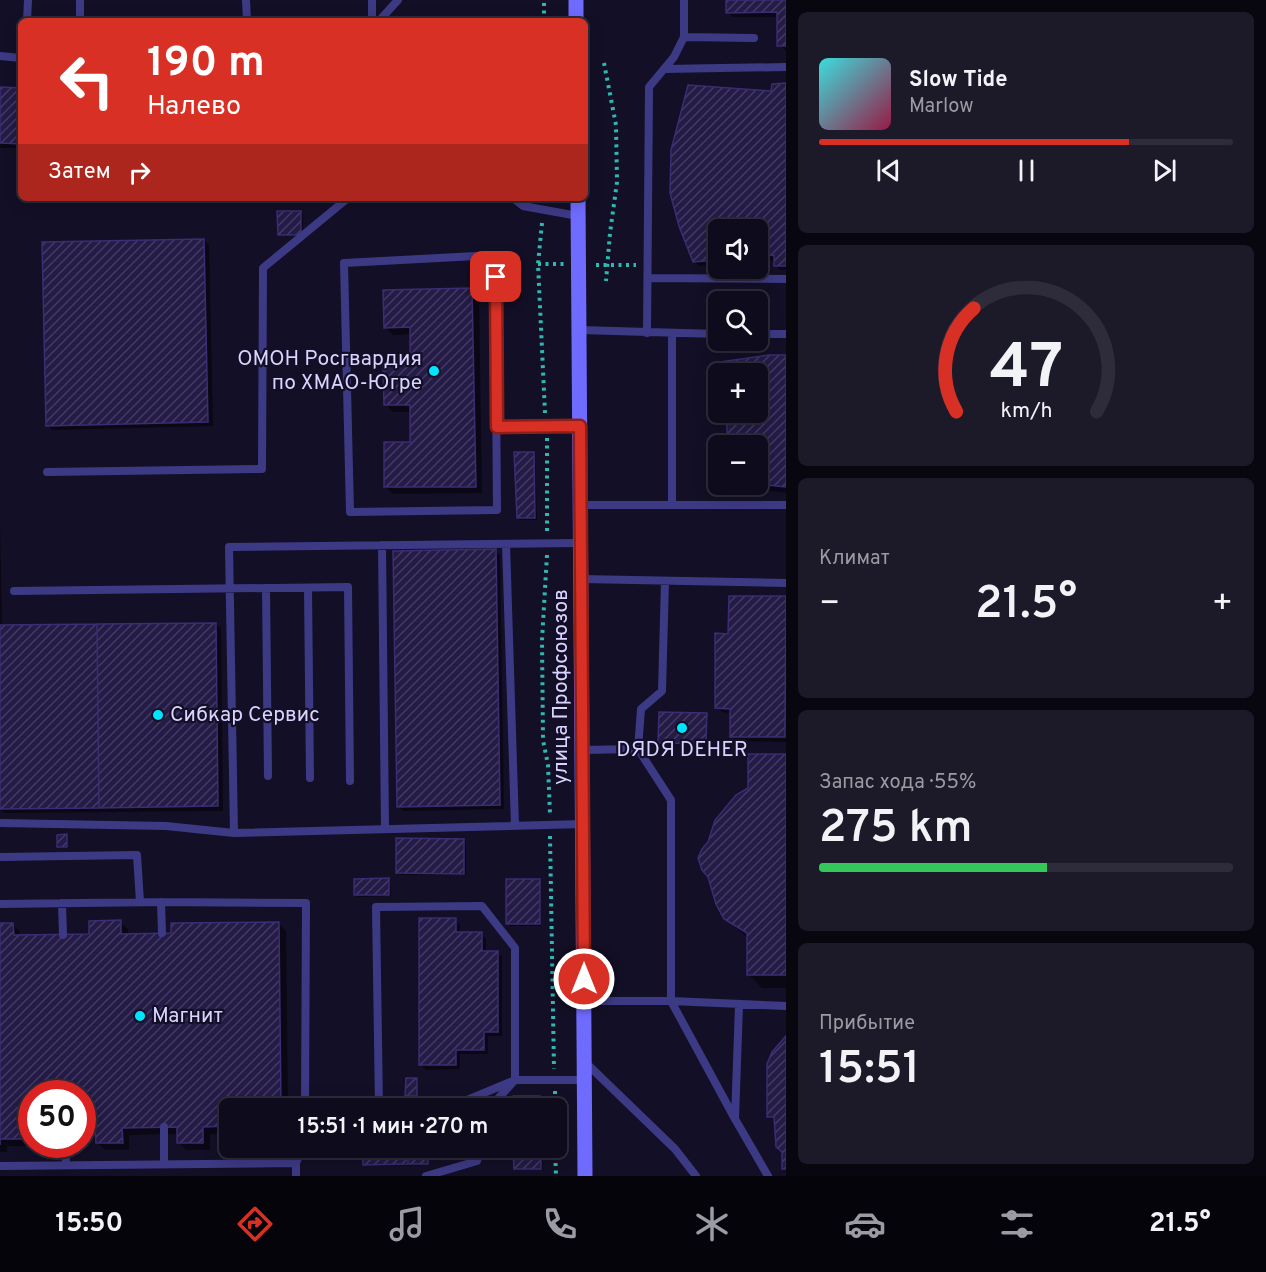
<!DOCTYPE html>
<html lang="ru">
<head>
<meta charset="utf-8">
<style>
	body { margin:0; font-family:Overpass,sans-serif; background:#1c1929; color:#f1f3f6; height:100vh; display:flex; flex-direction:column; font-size:22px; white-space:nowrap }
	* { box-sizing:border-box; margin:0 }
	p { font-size:20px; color:#9b9ba3 }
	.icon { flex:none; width:33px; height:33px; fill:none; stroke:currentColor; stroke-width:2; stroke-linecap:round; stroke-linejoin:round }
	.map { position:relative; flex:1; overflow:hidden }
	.side { display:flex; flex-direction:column; gap:12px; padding:12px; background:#08060f; width:480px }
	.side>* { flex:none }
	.hud { position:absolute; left:18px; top:18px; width:570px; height:183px; border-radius:9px; box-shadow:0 3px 15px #0003,0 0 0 2px #2e2b3b; background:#d93025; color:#fff; overflow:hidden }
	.tools { position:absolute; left:708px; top:219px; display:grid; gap:12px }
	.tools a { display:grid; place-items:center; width:60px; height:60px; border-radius:9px; background:#0e0b1c; box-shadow:0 3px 15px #0003,0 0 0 2px #2e2b3b; font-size:30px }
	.speed { position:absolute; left:18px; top:1080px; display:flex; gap:12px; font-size:30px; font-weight:700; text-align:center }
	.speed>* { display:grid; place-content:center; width:78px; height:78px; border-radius:50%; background:#0e0b1c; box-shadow:0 3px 15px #0003,0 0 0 2px #2e2b3b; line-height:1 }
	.speed .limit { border:9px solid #d22; background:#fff; color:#111 }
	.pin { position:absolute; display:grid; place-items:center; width:51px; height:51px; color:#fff; margin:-26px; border-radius:12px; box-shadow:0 3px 9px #0006 }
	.me { position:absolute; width:66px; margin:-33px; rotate:0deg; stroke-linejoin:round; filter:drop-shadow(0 0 4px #0008) }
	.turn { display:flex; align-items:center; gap:21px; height:126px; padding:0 30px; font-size:27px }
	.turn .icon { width:78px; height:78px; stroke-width:2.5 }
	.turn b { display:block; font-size:42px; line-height:51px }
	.then { display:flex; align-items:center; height:57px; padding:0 30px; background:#0003; gap:12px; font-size:22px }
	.big { font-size:45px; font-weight:600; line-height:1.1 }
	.side .tile { flex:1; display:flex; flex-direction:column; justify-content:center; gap:9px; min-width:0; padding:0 21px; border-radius:9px; background:#1c1929 }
	.side .dial { align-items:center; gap:0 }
	.dial svg { height:156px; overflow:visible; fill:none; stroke:#2e2b3b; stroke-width:7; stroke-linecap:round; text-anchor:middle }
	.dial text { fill:#f1f3f6; stroke:none }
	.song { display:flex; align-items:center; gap:18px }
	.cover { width:72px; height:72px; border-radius:9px; background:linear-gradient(135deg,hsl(180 70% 55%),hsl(340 70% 35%)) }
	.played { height:6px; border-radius:3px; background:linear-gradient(90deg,#d93025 75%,#2e2b3b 75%) }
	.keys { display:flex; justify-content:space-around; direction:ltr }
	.heat { display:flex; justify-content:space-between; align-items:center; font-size:33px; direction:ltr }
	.charge { height:9px; border-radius:4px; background:linear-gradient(90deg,#34c759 55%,#2e2b3b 0) }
	.trip { position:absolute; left:219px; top:1098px; width:348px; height:60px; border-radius:9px; background:#0e0b1c; box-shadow:0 3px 15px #0003,0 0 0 2px #2e2b3b; font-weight:600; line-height:60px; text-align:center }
	.menu { display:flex; height:96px; justify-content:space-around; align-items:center; background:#06040b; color:#9b9ba3 }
	.menu .icon { width:42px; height:42px }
	.menu .current { color:#d93025 }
	.menu b { font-size:27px; color:#f1f3f6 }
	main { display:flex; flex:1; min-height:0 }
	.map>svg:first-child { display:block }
	.shadow { fill:#0007 }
	.building { fill:url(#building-hatch); stroke:#3b2d73; stroke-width:1.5 }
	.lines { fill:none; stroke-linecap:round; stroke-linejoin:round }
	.path { stroke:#2fb8b0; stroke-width:4; stroke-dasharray:3 4.5; stroke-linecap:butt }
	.lane { stroke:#3d3a85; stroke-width:8 }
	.secondary { stroke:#6f6bff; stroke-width:15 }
	.route-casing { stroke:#8d1f18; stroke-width:15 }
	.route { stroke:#d93025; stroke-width:10 }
	.poi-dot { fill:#00e5ff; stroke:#130f26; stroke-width:2 }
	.labels { text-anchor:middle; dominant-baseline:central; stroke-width:4.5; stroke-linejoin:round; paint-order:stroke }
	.poi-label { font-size:21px; fill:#d9d4ff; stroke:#130f26; text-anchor:start }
	.street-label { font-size:21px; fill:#d9d4ff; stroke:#130f26 }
</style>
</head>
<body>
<main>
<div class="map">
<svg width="786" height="1176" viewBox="0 0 786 1176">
	<defs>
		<pattern id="building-hatch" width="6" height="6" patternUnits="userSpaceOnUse" patternTransform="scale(1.5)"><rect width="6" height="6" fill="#241b47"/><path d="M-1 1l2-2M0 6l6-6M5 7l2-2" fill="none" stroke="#433b63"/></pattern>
	</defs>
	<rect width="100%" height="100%" fill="#130f26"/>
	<path class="shadow" d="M728,0H786V50L779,45L778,17H733L728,12Z
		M786,85V270H781L776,266V260L758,261V230H718V264L699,266L694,261L773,92Z
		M0,89H21V148H0Z
		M300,212L303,214V236H281L279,234Z
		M204,240L209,245L213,426L52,430L48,425Z
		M471,290L479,297L482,493L393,494L385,486L411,444V412H393L386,405L411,367V334L393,335L385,327Z
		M786,357V493L733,485L731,484H758V446L728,438L758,412V374H718L714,370Z
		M533,453L535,455L537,520H520L518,518Z
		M0,522L2,627L216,624L221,629L223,811L4,813L0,809Z
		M495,551L500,555L504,809L403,811L398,806Z
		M786,598V742L736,741L731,736L732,713L722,712L717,707L730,635Z
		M706,715L708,717L707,746L662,745L660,743Z
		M786,756V988H762L748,974V938L725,918L750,789Z
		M66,836L68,838V848H61L59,846Z
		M464,840L466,842V875H399L397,873Z
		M388,880L390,882L391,896L358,897L356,895Z
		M539,881L541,883V926H510L508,924Z
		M455,920L460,925V934H481L486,939V952H497L502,957V1036H488V1054H460V1069L426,1070L421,1065Z
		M120,922L128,929V935H173L278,923L286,931L288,1108H230V1134H210V1150H186L179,1142V1134L129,1135V1150H105L97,1142V1135L82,1136V1094H32V1144L34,1146H7V1152H0V925H13L20,932V937L91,936Z
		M416,1079L418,1081V1098H409L407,1096Z
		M540,1097L542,1099V1108H514V1098Z
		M364,1148H429V1165L367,1166L365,1164Z
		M515,1148H542L543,1170H517L515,1168Z"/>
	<path class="building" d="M726,0H786V46H777V12L726,13Z
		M786,83V266H774V255L758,257V230H718V260L693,262L679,226L670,193L671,150L688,85L771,91L772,84Z
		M0,87L21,88V144L0,143Z
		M277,211H301V235H278Z
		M204,239L208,422L46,426L42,242Z
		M472,288L476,487H384V442H410V405H384L383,366L410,365V327L384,328L383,290Z
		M769,355H786V487L757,484L758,446H720L721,436H727V412H758V374H718V381L712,376L717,375V371L713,370V367L720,362Z
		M514,452H534L535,518H517Z
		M496,549L500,805L397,807L393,551Z
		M729,596H786L785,737H730V709L715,708V633L728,634Z
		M216,623L218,806L99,808L97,624Z
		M97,624L99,808L0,809V625Z
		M659,712L707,713L706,744L658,743Z
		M748,754H786V975H747V933L724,919L716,904L708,877L702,870L698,858L702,849L708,842L715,820L736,795L748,788Z
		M67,834V847H57V835Z
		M396,838L464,839V874L396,873Z
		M389,878V895H354V879Z
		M506,879H540V924H506Z
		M419,918H456V932H482V951H498V1032H484V1050H456V1065H419Z
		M121,920V934L171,933V923L279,922L281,1108H230V1126L203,1127V1143H177V1127L122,1128L123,1143H96L95,1128L82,1129V1094H32V1129H27V1139H0V1145V923H13L14,935L89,934V921Z
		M786,1036V1169H782V1152L776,1147L774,1117H767V1064L772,1052Z
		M406,1078H417V1096H405Z
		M513,1096H540V1108H513Z
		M363,1148H408V1164L363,1165Z
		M408,1148H428V1164H408Z
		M513,1148H541V1169H514Z"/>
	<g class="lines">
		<path class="path" d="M544,21V0
			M604,63L616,125L617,182L610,233L606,281
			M542,223L538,264L545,413
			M538,264H564
			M596,265H636
			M547,438V533
			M547,555L542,640L543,740L548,765L550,814
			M550,836L554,1069
			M555,1091V1108
			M555,1148L556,1176"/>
		<path class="lane" d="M246,0L247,21
			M372,0V21
			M684,0V37L754,38
			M27,21L28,0
			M80,21V0
			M379,21L398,0
			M0,56L21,58
			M664,69L786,67
			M513,198L523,206L578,216
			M495,255L497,510L350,512L344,263Z
			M648,278L786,279
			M579,330L718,334
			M647,333L649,87L674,57L684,37
			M672,334V505
			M758,334H786
			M497,427L580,426
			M47,472L262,469L263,268L348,198
			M580,505H786
			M506,544L515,826
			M382,545L385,829
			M581,579L786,583
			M266,588L268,776
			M308,588L310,778
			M14,591L348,587L350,781
			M638,749L671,800V1001L735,1119
			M582,750L638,749L641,709L662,691L665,581
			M0,823L166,826L234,833L583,824
			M234,833L229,547L581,543
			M0,857L137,855L140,902
			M161,902L162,933
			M62,903L63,935
			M0,904L161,902L306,903L305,1108
			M584,1001H671L786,1006
			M739,1005L735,1119L768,1176
			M585,1062L675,1149L696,1176
			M379,1108L376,907L482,906L515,948V1080L494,1103L492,1108
			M448,1108L515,1080H585
			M164,1127V1164
			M65,1144L66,1165
			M296,1163L302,1148
			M0,1166L296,1163V1176
			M426,1176L477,1161L481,1148"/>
		<path class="secondary" d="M576,0V21
			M578,198L585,1176"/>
	</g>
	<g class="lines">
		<defs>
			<path id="route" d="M496,277L497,427L580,426L584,979"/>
		</defs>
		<use href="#route" class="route-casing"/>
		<use href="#route" class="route"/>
	</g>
	<g class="poi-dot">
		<circle cx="434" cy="371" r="6"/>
		<circle cx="158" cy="715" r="6"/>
		<circle cx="682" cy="728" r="6"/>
		<circle cx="140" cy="1016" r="6"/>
	</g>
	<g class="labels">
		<g class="poi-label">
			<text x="422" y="359" text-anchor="end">ОМОН Росгвардия<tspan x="422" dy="24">по ХМАО-Югре</tspan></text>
			<text x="170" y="715">Сибкар Сервис</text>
			<text x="682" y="750" text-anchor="middle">DЯDЯ DЕНЕR</text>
			<text x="152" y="1016">Магнит</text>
		</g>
		<g class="street-label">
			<text transform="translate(561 687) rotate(-90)">улица Профсоюзов</text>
		</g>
	</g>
</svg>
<div class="tools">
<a><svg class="icon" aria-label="sound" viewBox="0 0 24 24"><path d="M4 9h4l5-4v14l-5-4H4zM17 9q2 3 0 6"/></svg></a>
<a><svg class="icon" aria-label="search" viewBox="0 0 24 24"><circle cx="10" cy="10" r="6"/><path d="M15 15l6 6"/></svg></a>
<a>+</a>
<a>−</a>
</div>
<div class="speed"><div class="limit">50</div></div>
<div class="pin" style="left:496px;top:277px;background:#d93025"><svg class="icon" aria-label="arrive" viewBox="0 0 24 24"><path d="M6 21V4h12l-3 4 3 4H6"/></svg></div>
<svg class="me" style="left:584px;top:979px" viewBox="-20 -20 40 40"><circle r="17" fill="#d93025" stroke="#fff" stroke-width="3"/><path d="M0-11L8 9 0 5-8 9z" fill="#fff"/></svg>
<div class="trip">15:51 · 1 мин · 270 m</div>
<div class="hud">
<div class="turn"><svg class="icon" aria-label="left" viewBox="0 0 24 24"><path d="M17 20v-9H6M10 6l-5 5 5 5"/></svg><div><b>190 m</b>Налево</div></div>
<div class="then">Затем<svg class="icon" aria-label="right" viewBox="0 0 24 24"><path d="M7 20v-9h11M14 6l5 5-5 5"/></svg></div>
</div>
</div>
<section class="side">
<div class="tile">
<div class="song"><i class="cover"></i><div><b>Slow Tide</b><p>Marlow</p></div></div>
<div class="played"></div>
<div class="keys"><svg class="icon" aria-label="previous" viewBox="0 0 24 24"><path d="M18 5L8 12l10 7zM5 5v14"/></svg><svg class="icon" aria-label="pause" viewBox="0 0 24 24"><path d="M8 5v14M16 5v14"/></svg><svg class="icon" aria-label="next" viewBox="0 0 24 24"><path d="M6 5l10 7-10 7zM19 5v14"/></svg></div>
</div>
<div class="tile dial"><svg viewBox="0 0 100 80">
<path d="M14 69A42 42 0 1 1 86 69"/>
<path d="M14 69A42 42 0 0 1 23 16" stroke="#d93025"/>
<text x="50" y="56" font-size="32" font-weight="700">47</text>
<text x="50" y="72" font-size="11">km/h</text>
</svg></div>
<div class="tile"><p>Климат</p>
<div class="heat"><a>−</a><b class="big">21.5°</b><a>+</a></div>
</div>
<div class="tile"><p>Запас хода · 55%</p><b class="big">275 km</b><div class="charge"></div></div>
<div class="tile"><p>Прибытие</p><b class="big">15:51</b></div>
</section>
</main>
<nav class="menu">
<b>15:50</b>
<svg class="icon current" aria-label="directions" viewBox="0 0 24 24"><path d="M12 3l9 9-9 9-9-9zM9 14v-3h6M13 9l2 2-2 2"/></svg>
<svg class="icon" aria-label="music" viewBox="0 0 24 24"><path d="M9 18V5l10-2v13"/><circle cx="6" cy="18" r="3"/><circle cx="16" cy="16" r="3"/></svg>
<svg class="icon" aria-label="phone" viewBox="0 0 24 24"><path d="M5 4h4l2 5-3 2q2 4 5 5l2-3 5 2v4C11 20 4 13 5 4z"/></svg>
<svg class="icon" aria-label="climate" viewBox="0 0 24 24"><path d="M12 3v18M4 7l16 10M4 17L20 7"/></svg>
<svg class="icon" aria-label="car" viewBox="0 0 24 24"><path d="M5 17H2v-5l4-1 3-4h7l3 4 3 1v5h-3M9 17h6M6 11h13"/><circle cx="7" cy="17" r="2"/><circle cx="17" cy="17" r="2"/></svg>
<svg class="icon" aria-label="filters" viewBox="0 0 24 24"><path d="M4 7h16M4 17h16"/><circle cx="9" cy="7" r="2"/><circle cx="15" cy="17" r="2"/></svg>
<b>21.5°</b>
</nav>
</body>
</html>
